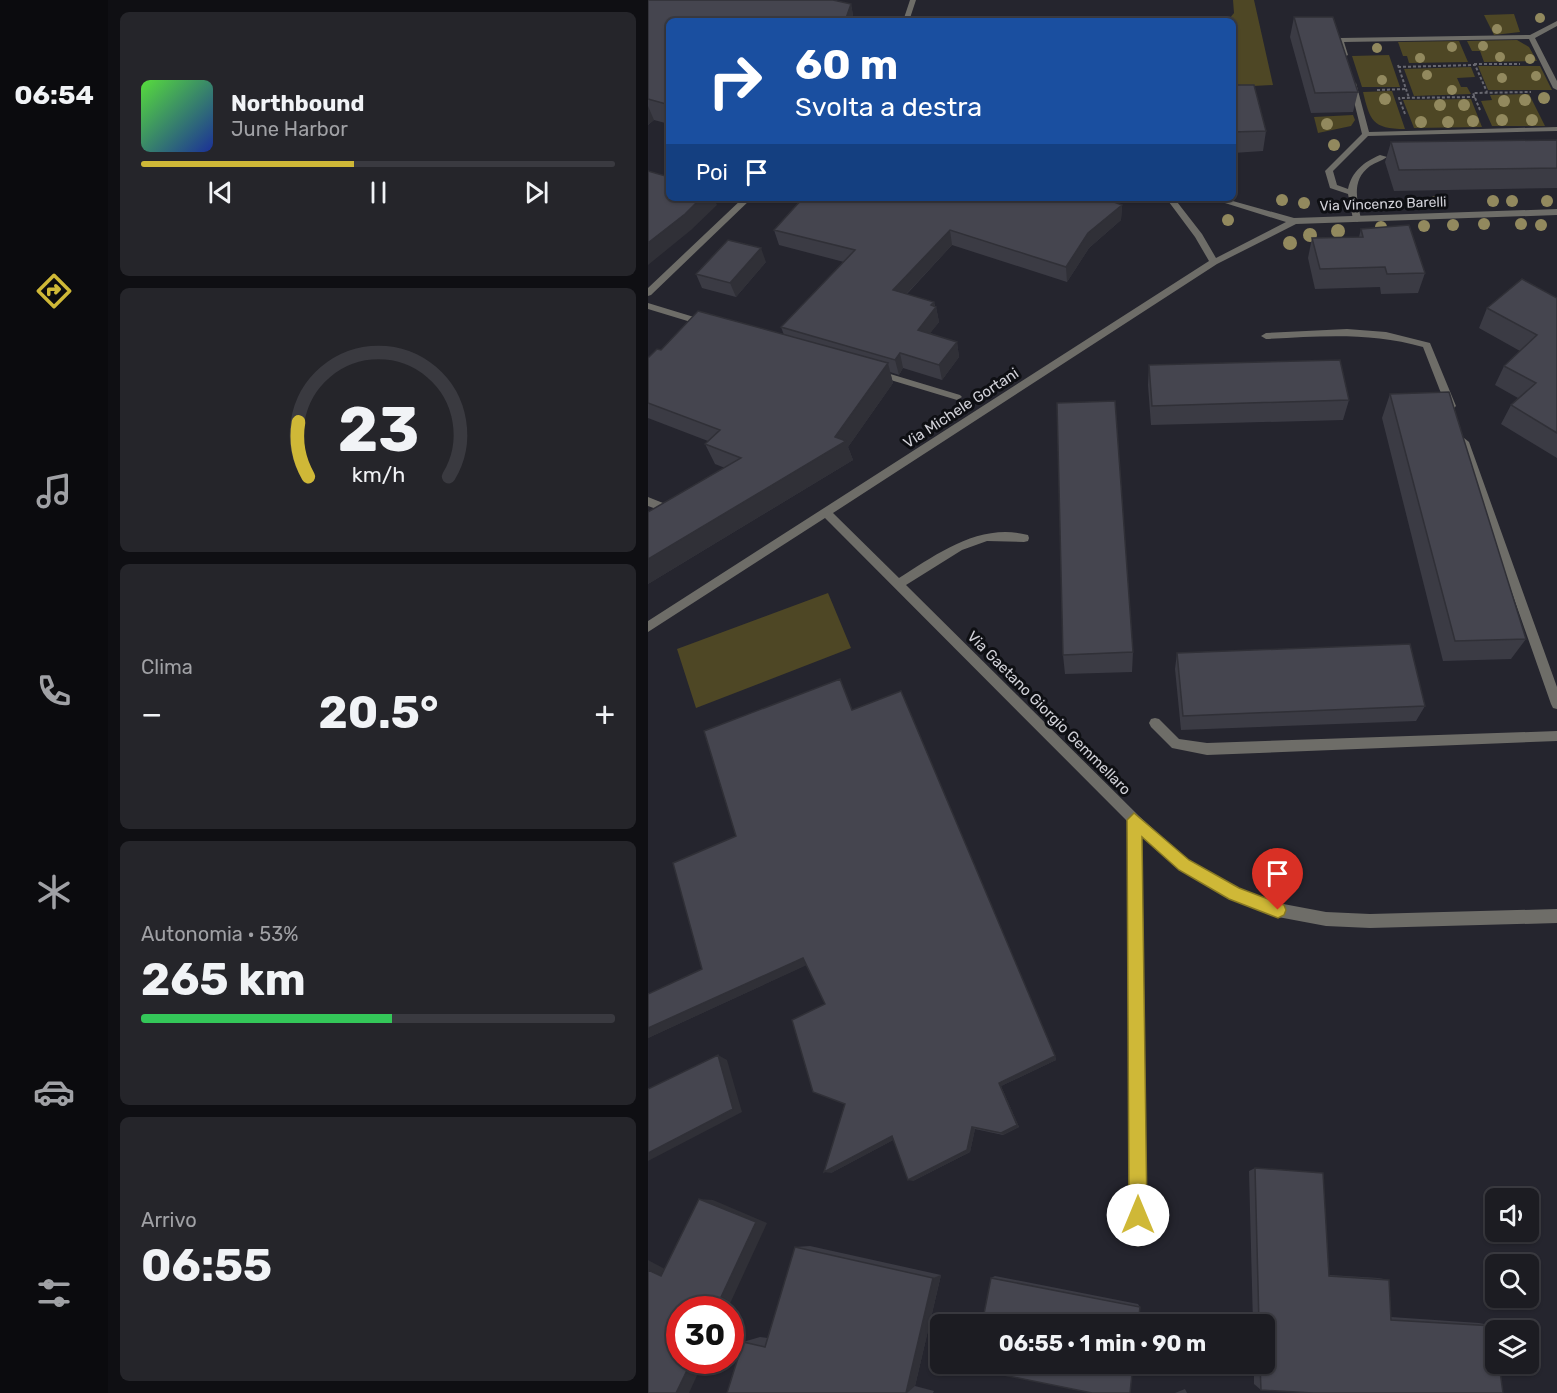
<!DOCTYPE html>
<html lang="it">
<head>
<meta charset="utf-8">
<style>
	body { margin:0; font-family:Rubik,sans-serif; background:#25252a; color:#f1f3f6; height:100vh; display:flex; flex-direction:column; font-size:22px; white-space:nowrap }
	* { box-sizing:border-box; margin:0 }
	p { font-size:20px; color:#a0a1a5 }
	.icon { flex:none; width:33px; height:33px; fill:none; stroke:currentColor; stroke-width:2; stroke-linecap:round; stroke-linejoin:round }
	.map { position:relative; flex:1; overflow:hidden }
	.drawer { display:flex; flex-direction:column; gap:12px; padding:12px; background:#0f0f13; width:540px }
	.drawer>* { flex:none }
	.banner { position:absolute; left:18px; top:18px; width:570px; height:183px; border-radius:9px; box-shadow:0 2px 4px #0004,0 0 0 2px #3a3a40; background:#1a4fa0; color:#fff; overflow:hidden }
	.fabs { position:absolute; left:837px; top:1188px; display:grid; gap:12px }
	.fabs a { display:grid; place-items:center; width:54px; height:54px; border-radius:9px; background:#1c1c22; box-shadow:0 2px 4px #0004,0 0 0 2px #3a3a40; font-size:30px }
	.speed { position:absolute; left:18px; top:1296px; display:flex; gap:12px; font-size:30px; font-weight:700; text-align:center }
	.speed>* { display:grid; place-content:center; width:78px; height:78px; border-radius:50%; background:#1c1c22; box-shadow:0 2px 4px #0004,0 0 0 2px #3a3a40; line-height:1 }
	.speed .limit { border:9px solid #d22; background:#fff; color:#111 }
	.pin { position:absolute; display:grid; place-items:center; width:51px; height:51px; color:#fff; margin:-62px -26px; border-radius:50% 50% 50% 0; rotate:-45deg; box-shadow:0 0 6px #0007 }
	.pin .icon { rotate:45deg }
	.me { position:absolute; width:66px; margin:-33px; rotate:0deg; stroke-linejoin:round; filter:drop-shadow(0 0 4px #0008) }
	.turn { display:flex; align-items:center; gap:21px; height:126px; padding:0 30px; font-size:27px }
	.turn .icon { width:78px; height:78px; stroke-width:2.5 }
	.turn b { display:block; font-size:42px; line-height:51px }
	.then { display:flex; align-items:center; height:57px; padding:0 30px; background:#0003; gap:12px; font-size:22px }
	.big { font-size:45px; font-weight:700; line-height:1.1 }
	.drawer .tile { flex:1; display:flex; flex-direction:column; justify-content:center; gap:9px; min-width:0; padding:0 21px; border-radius:9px; background:#25252a }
	.drawer .dial { align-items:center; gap:0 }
	.dial svg { height:156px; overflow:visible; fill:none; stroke:#3a3a40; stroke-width:7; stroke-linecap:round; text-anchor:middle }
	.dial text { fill:#f1f3f6; stroke:none }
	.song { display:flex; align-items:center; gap:18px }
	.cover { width:72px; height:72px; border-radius:9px; background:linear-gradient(135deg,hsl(110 70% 55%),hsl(230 70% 35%)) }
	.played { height:6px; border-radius:3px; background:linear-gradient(90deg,#cfb837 45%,#3a3a40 45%) }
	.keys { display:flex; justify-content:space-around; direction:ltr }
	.heat { display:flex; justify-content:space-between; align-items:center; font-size:33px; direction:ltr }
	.charge { height:9px; border-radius:4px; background:linear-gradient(90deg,#34c759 53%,#3a3a40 0) }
	.trip { position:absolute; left:282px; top:1314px; width:345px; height:60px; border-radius:9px; background:#1c1c22; box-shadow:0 2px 4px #0004,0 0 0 2px #3a3a40; font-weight:700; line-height:60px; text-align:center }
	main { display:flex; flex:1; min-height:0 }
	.tab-bar { display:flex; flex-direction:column; width:108px; justify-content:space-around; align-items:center; background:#0b0b0e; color:#a0a1a5 }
	.tab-bar .icon { width:42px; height:42px }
	.tab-bar .current { color:#cfb837 }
	.tab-bar b { font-size:27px; color:#f1f3f6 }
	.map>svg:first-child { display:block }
	.green { fill:#4e4725 }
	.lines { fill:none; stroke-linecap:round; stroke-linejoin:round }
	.path { stroke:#686870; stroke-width:2; stroke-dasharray:3 2; stroke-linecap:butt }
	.lane { fill:#6e6d68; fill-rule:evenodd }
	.street { fill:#6e6d68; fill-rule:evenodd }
	.tree { fill:#92895e }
	.wall { fill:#3b3b44 }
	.shaded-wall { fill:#303037 }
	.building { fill:#45454f; stroke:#303037; stroke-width:1.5 }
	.route { fill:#cfb837; stroke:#877824; stroke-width:1.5 }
	.labels { text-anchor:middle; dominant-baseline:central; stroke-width:6; stroke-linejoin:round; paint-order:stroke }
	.far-street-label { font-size:14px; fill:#d1d1d8; stroke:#0e0f13 }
	.street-label { font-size:15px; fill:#d1d1d8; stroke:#0e0f13 }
</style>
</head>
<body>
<main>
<nav class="tab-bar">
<b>06:54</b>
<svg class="icon current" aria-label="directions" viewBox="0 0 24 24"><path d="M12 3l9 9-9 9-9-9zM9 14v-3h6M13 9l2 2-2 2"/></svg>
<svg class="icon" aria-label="music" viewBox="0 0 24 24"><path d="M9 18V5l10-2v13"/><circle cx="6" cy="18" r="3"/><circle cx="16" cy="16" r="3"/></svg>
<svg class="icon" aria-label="phone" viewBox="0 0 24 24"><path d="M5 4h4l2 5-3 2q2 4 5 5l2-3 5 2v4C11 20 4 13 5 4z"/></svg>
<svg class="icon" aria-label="climate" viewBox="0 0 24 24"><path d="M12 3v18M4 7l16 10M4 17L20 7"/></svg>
<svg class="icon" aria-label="car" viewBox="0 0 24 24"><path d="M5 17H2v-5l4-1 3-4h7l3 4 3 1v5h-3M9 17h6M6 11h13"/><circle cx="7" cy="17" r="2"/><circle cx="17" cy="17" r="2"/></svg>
<svg class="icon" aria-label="filters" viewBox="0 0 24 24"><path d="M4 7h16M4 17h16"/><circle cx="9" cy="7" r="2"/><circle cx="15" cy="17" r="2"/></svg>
</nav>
<section class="drawer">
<div class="tile">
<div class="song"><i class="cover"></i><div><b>Northbound</b><p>June Harbor</p></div></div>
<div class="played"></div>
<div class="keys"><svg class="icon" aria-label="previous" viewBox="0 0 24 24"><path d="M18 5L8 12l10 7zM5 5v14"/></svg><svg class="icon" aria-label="pause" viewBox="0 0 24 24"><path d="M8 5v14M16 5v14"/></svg><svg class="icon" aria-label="next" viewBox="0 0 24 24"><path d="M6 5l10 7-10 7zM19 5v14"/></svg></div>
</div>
<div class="tile dial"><svg viewBox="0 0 100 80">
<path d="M14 69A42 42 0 1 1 86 69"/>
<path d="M14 69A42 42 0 0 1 9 41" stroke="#cfb837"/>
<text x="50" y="56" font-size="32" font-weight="700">23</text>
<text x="50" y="72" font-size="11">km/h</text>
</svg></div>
<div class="tile"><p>Clima</p>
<div class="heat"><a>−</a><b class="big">20.5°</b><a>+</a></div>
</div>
<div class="tile"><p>Autonomia · 53%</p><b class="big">265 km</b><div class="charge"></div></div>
<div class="tile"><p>Arrivo</p><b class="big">06:55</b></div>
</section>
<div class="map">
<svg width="909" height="1393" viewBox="0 0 909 1393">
	<rect width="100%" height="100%" fill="#25252e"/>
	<path class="green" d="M585,0H606L625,85L585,87V21H572L581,19L586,13Z
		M866,14L872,32L846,35L836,15Z
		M869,40L881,47L889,61L836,62L832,51H824L819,41Z
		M811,41L820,62L761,63L759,56H755L750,42Z
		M741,55L752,87H714L704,56Z
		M830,66H892L904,90H840Z
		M823,67L827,77L809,78L813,87H819L823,94L766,96L756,69Z
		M744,91L757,129C724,129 722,120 715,92Z
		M881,94L897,126H844L833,101L844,100L842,95Z
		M823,99L834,127L766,128L755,100Z
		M705,115L707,120L703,126L670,133L666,117Z
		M180,593L203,648L48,708L29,649Z"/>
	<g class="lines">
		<path class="path" d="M826,64H872
			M750,65L761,98
			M750,67L827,65L839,92
			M729,90L758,89
			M832,110L825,93L883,92
			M757,114L751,98L827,97"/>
		<path class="lane" d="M909,21V26L887,38L909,81V90L905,88L881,39L696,42L700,55L696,57L692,55L688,40L692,38L882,35Z
			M701,81L708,83L721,132L909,127V131L720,136L685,171L689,185L700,189C704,171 716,162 732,155L739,157C734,161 728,162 722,166C703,180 709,200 713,219L709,222L705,219L700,194L682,188L677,171L714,134Z
			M0,497L15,503L16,506L15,509L11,510L0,506Z"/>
		<path class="street" d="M262,0H268L261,21H255Z
			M95,198H104L3,295L0,296V288Z
			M518,198H526L554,234L568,258L638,222L561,198H574L646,218L909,209V215L648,224L569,264L185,513L251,578C289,554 332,522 380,535L381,538L380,541L376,542L339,541L314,550L258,585L491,816L541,861L590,888L630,903L678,912L722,914L909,909V923L722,928L678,926L630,917L581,898L531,869L493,834L498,1239L496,1245L490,1247L484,1245L482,1239L480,822L177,518L0,632V621L561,261L547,237Z
			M0,303L59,321L61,323L56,326L0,309Z
			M699,329L738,332L782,343L808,406L806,408L803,409L798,406L775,347C723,332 672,336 618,339L613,336L618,333Z
			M229,370L312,395L314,397L309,400L226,375V371Z
			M816,438L821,442L909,687V709L905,708L903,704L811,442Z
			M507,718L511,719L531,739L559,743L909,731V741L559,755L524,748L503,727L501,723L503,719Z"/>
	</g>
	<g class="tree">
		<circle cx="892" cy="18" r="5"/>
		<circle cx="849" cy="29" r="5"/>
		<circle cx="835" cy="46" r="5"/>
		<circle cx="804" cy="47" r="5"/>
		<circle cx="729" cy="48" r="5"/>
		<circle cx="852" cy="57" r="5"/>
		<circle cx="772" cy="58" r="5"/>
		<circle cx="882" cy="59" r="5"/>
		<circle cx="779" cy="75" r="5"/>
		<circle cx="888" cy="76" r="5"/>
		<circle cx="854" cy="78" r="5"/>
		<circle cx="734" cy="80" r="5"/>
		<circle cx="804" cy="90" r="5"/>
		<circle cx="896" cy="98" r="6"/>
		<circle cx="737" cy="99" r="6"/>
		<circle cx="877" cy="100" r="6"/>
		<circle cx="856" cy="101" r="6"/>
		<circle cx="792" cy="105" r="6"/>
		<circle cx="816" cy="105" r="6"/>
		<circle cx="854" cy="120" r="6"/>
		<circle cx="884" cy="120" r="6"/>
		<circle cx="825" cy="121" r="6"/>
		<circle cx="773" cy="122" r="6"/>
		<circle cx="800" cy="122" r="6"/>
		<circle cx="679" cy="124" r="6"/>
		<circle cx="686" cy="145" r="6"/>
		<circle cx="634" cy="200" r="6"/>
		<circle cx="845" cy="201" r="6"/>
		<circle cx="864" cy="201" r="6"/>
		<circle cx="899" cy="201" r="6"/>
		<circle cx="787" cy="202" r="6"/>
		<circle cx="656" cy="203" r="6"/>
		<circle cx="763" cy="203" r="6"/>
		<circle cx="580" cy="220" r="6"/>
		<circle cx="836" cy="224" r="6"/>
		<circle cx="873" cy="224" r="6"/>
		<circle cx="805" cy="225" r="6"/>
		<circle cx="893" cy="225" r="6"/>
		<circle cx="776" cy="226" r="6"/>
		<circle cx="733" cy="227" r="6"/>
		<circle cx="690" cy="231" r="7"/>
		<circle cx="662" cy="235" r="7"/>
		<circle cx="642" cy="243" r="7"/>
	</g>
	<path class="wall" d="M0,0L203,4L206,21H21V124L6,120L0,125Z
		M646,17L710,92L705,112L663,113L642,37Z
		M585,85L618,131L615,151L585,153Z
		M909,140V188L746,191L737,162L743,142Z
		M468,198V203L474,205L473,220L441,248L419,282L304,245L259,294L286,302L287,306L288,307L291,322L282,333L309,342L311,357L294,380L255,368L251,375L242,372L245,383L200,447L205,460L0,584V512L77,468L67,464L57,444L60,441L0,418V358L136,335L133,327L196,262L131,245L126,230Z
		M713,229L777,273L770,293L733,294L732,287L667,289L660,258L664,238L711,237Z
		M118,262L88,297L54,288L48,274Z
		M909,298V458L853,424L863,405L870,398L847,385L856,366L872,351L831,328L839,308Z
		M501,365L701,400L695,420L503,425L500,385Z
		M742,394L878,639L863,659L795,661L734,418Z
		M485,652L484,672L417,674L415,655Z
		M529,653L777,706L768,721L533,730L527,669Z
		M192,679L204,709L407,1056L408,1060L353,1086L371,1127L355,1135L327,1129L322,1152L265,1181L245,1140L183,1173L197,1104L165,1092L177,1004L158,965L0,1038L54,969L88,836Z
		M607,1168L681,1275L730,1278L741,1280L743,1317L831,1323L846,1326L613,1390L606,1384V1364H616V1324H605L601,1171Z
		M162,1246L293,1275L267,1386L286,1391L285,1393H79L95,1342L112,1337L120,1338L147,1247Z
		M347,1276L490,1304L492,1307L343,1278Z
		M537,1389L539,1393H527Z"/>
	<path class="shaded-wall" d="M203,4L206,21H197Z
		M21,103V112L18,104Z
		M0,106L6,120L0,125Z
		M53,198H66L69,205L43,230L0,265V243Z
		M459,198H468V205L458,199Z
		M474,205L473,220L441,248L419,282L418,267L440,233Z
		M302,230L304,245L248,305L245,290Z
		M113,248L118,262L88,297L82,283Z
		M286,302L287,309L288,307L291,322L273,345L270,330Z
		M309,342L311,357L294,380L291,365Z
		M252,353L255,368L251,375L247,360Z
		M240,363L245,383L200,447L205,460L0,584V559L187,437Z
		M155,958L161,964L0,1038V1028Z
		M70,1055L79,1060L94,1112L0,1161V1153Z
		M407,1056L408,1060L353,1086L371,1127L355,1135L353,1133L351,1083Z
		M324,1127L327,1129L322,1152L265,1181L260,1180Z
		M244,1136L249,1138L183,1173L176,1172Z
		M51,1199L65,1200L119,1223L79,1310H67Z
		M0,1260L28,1275L13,1276L0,1270Z
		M293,1275L267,1386L259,1393H258L285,1278Z
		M44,1360H56L41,1393H28Z"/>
	<path class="building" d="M0,0H185L203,4L197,21H21V103L18,104L0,99Z
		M646,17H685L710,92L667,93Z
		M585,85H606L618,131L585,132Z
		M909,140V168L751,170L743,142Z
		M0,171L21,177V198H53L37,214L0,243Z
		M155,198H459L458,199L474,205L440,233L418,267L302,230L245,290L286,302L283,305L288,307L270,330L309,342L291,365L252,353L247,360L133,327L207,250L126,230Z
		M761,225L777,273L739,274L737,267L672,269L664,238L715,237L713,229Z
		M80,240L113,248L82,283L48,274Z
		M874,279L909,298V433L863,405L888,383L856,366L889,335L839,308Z
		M50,311L240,363L187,437L198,441L0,559V512L93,458L57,444L72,430L0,403V358L9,349L13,350Z
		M692,360L701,400L504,406L501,365Z
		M801,392L878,639L807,641L742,394Z
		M467,401L485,652L415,655L409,403Z
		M762,644L777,706L535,716L529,653Z
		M192,679L204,710L253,691L407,1056L351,1083L369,1125L353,1133L324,1127L319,1150L260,1180L244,1136L176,1172L197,1104L165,1092L144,1020L177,1004L155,958L0,1028V994L54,969L25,863L88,836L56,731Z
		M70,1055L85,1109L0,1153V1089Z
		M607,1168L675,1173L681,1276L741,1280L743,1320L846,1326L848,1335V1364H851L855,1393H665L613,1390L612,1364H616V1324H611Z
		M51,1199L108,1222L67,1310H32V1360H44L28,1393H0V1270L13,1276Z
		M147,1247L285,1278L258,1393H79L95,1342L117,1347Z
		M343,1278L492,1307L490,1324H334Z
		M327,1364H485L482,1393H444L326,1369Z"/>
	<path class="route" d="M486,813L541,860L591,888L636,905L638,910L636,915L630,918L581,899L531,870L494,837L499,1215L496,1222L490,1224L484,1222L481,1215L479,820Z"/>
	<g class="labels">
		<g class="far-street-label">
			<text transform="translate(735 204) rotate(-2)">Via Vincenzo Barelli</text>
		</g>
		<g class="street-label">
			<text transform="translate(313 408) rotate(-33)">Via Michele Gortani</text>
			<text transform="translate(401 713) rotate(45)">Via Gaetano Giorgio Gemmellaro</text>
		</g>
	</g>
</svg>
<div class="fabs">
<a><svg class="icon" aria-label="sound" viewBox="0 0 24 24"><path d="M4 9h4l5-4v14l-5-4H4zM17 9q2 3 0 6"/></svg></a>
<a><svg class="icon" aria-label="search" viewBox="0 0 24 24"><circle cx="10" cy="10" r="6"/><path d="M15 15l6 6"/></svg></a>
<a><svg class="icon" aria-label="layers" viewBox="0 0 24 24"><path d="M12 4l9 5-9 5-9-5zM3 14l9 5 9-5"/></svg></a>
</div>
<div class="speed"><div class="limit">30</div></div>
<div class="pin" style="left:630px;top:910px;background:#d93025"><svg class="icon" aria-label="arrive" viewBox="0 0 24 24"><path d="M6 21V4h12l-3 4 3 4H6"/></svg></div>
<svg class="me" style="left:490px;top:1215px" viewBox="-20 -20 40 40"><circle r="19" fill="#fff"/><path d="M0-13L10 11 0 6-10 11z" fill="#cfb837"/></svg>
<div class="trip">06:55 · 1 min · 90 m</div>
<div class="banner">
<div class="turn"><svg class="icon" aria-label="right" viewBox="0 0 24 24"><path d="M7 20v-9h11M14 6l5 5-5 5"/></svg><div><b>60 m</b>Svolta a destra</div></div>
<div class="then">Poi<svg class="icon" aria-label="arrive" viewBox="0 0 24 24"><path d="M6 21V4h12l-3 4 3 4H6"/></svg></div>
</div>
</div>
</main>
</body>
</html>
